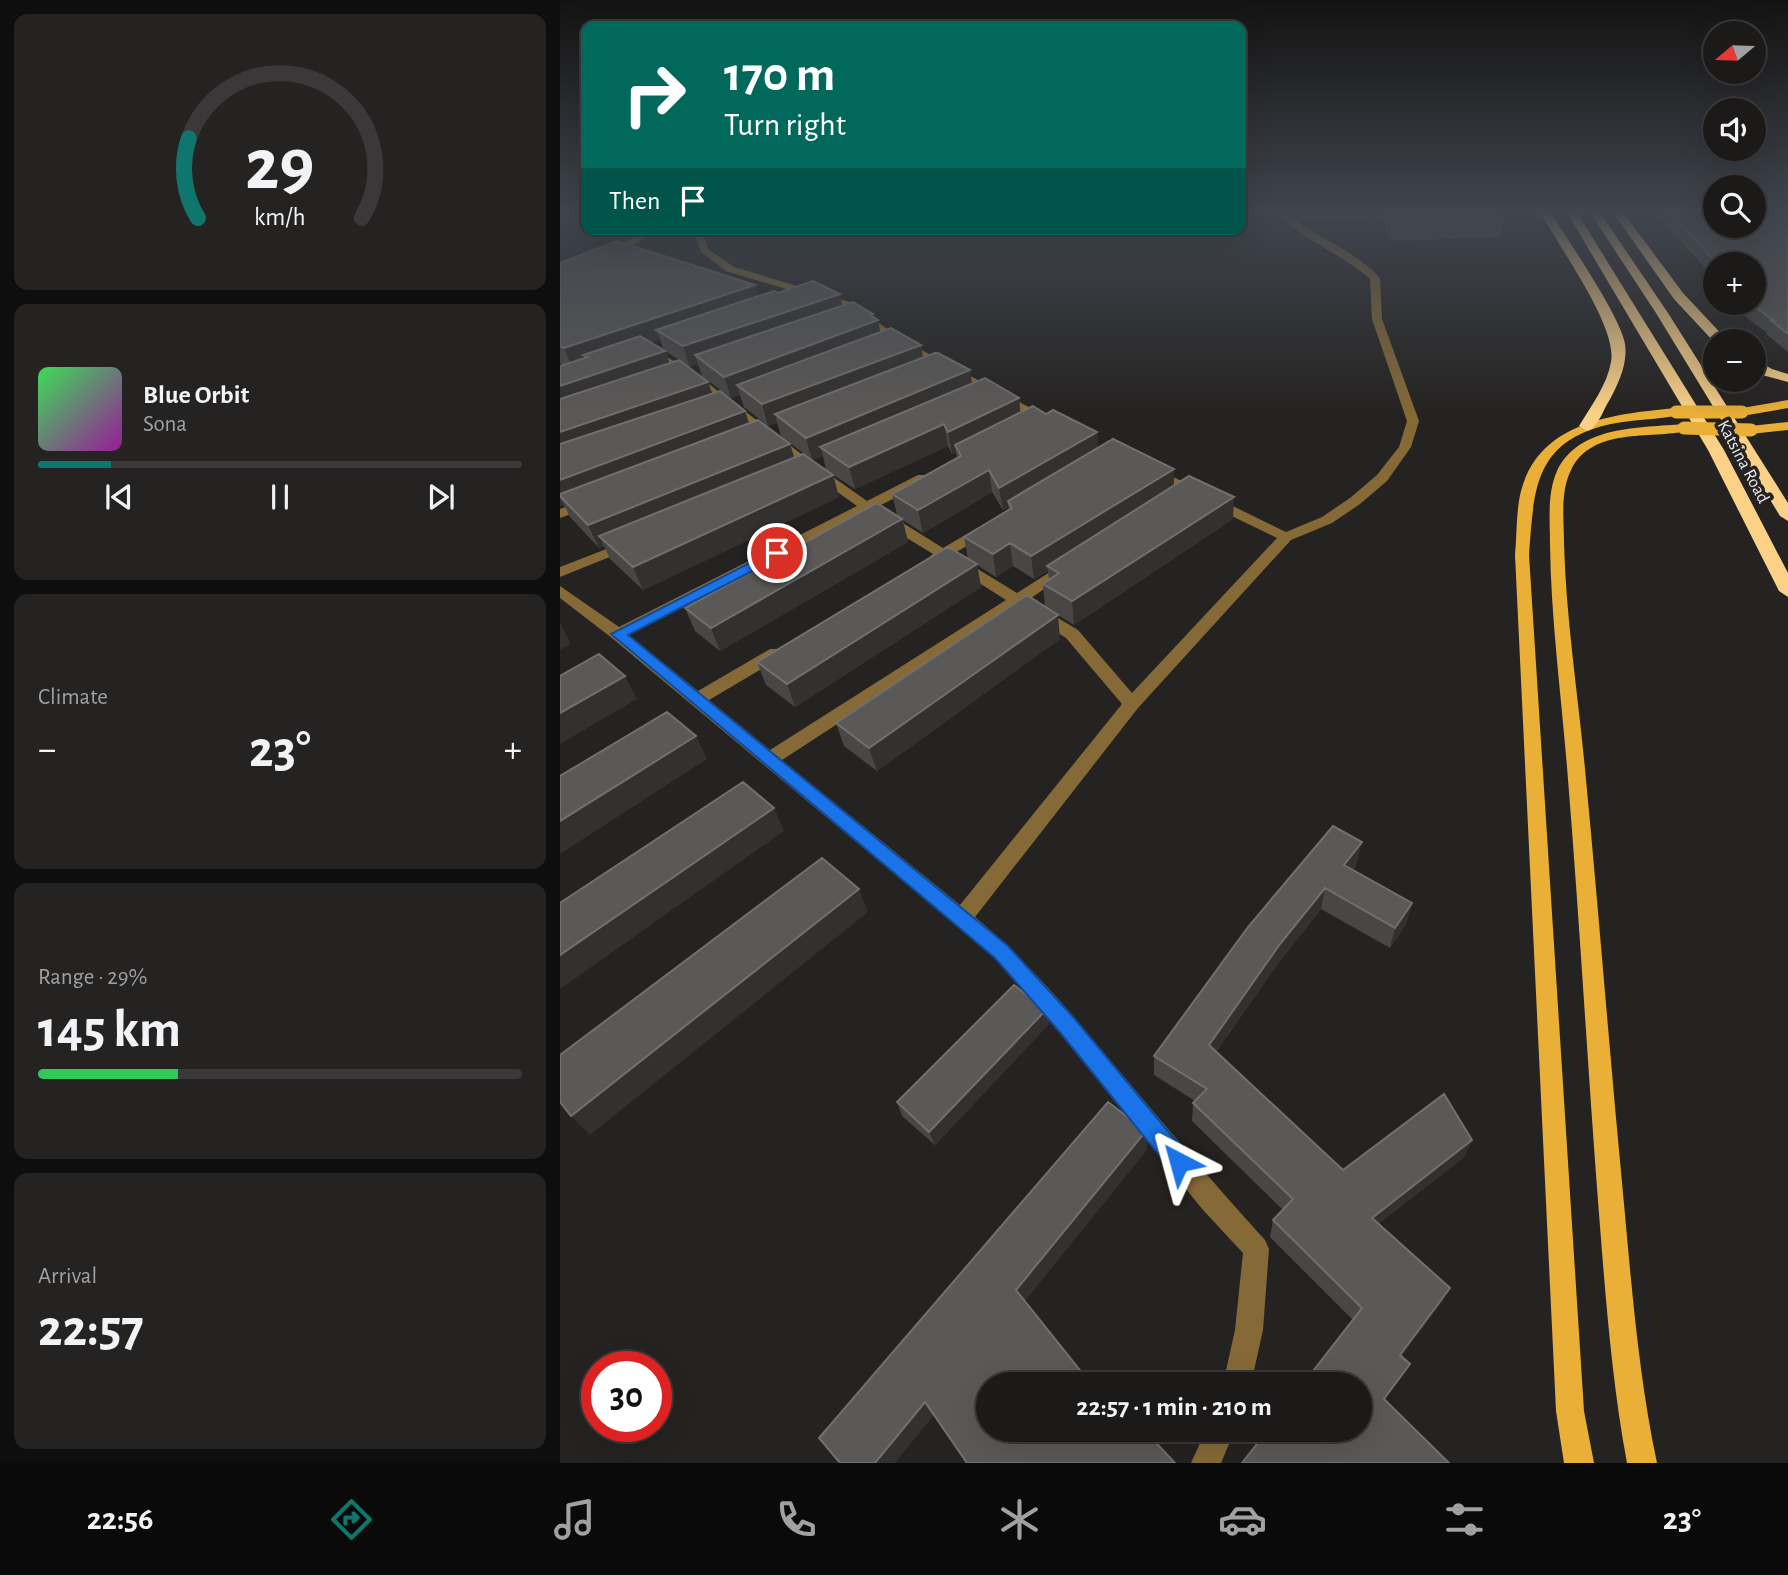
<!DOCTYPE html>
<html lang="en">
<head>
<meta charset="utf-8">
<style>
	body { margin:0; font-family:"Alegreya Sans",sans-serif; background:#252322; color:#f1f3f6; height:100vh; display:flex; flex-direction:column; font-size:26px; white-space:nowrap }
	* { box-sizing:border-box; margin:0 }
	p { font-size:23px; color:#a0a1a2 }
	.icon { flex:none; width:38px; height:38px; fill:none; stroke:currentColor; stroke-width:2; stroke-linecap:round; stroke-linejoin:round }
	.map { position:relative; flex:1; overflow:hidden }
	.details { display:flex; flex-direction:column; gap:14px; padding:14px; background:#0f0e0e; width:560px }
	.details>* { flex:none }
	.banner { position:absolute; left:21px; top:21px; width:665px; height:214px; border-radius:14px; box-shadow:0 7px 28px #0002,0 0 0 2px #3a3838; background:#00695c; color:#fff; overflow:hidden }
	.needle { width:46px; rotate:251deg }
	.controls { position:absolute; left:1143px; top:21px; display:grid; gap:14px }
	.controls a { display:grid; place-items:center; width:63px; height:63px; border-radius:50%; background:#1c1a19; box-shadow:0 7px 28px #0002,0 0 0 2px #3a3838; font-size:35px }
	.speed { position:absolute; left:21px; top:1351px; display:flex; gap:14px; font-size:35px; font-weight:700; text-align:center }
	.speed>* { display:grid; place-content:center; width:91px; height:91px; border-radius:50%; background:#1c1a19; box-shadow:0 7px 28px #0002,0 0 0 2px #3a3838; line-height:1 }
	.speed .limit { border:10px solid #d22; background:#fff; color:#111 }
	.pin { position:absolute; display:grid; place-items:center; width:60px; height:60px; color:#fff; margin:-30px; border:4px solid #fff; border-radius:50%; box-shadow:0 2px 7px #0007 }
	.me { position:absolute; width:77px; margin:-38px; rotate:321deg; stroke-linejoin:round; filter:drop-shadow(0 0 5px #0008) }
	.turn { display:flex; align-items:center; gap:24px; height:147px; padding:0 28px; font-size:32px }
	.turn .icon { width:91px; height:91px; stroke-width:2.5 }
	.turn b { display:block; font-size:49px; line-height:60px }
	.then { display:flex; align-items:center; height:66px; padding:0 28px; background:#0003; gap:14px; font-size:26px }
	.big { font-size:52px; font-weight:700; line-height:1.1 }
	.details .card { flex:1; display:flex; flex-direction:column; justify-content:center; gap:10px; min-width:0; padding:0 24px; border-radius:14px; background:#252322 }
	.details .dial { align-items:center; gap:0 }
	.dial svg { height:182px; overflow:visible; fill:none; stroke:#3a3838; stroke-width:7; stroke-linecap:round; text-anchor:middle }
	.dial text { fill:#f1f3f6; stroke:none }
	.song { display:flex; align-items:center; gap:21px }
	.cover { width:84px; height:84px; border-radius:10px; background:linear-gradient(135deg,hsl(130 70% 55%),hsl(300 70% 35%)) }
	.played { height:7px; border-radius:4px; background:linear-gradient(90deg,#0f766e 15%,#3a3838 15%) }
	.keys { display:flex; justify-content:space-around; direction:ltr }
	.heat { display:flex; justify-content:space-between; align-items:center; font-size:38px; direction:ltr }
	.charge { height:10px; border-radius:5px; background:linear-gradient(90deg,#34c759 29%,#3a3838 0) }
	.trip { position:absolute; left:416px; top:1372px; width:396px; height:70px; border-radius:35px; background:#1c1a19; box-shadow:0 7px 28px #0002,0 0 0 2px #3a3838; font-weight:700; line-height:70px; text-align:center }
	.dock { display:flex; height:112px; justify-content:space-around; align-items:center; background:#0b0a0a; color:#a0a1a2 }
	.dock .icon { width:49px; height:49px }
	.dock .on { color:#0f766e }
	.dock b { font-size:32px; color:#f1f3f6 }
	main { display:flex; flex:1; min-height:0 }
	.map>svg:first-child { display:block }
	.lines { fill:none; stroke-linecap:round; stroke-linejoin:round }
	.minor { fill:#856a37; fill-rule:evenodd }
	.major { fill:#e9af36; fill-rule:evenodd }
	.highway { fill:#fbd188; fill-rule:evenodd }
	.major-bridge { stroke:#e9af36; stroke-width:13 }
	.wall { fill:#494745; fill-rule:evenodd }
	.shaded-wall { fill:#33312f }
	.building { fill:#5b5957; stroke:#72706e; stroke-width:2 }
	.route { fill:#1a73e8; stroke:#114b97; stroke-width:2 }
	.labels { text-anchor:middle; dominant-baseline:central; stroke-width:7; stroke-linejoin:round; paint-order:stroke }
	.far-street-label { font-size:18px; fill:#edeceb; stroke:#252321 }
</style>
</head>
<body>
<main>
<section class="details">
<div class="card dial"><svg viewBox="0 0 100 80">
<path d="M14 69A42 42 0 1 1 86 69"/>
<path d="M14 69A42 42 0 0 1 10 34" stroke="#0f766e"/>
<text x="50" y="56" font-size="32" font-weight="700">29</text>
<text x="50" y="72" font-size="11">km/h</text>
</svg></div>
<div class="card">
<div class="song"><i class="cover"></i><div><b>Blue Orbit</b><p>Sona</p></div></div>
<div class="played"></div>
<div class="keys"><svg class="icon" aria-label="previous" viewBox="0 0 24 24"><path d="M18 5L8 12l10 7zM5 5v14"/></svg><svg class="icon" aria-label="pause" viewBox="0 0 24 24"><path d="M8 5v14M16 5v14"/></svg><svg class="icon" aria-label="next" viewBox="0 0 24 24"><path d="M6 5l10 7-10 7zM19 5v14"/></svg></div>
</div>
<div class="card"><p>Climate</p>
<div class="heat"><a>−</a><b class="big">23°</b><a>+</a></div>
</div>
<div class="card"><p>Range · 29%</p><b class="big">145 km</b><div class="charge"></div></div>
<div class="card"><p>Arrival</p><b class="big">22:57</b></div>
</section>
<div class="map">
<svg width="1228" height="1463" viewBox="0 0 1228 1463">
	<rect width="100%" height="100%" fill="#252321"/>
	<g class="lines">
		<path class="minor" d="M714,211H724C753,237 794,249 820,278L822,319L859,421L851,447L827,481L800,504L772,523L731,540L578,708L415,917C467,960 511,1013 554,1065C604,1124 653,1183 705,1240L709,1249L703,1330L691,1384H663L675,1330L683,1253L643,1210L498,1031L435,958L52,638L0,598V586L59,627L297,506C225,456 160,398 85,352L83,350L89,347L133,372L256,465L307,501L358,475H368V481L317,507L383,548L419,527H429V533L393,554L457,593L501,565H511L513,568L511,571L468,600L518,630L572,693L717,538L589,476V470H599L726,532L762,517L790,498L817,475L839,447L847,421L812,319L810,279C781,253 741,240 714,211ZM306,513L373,554L366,560L368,563L373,564L383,560L446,600L210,750L149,700L222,657L224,653L222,649H210L138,691L69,635ZM457,607L506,638L562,704L400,905L222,760Z
			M87,229H99L50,259L42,257Z
			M132,229H142L148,249L174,267L290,302L341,339L493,420L491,423H483L333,343L282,306L166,271L141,252Z
			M29,499L34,500V506L0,518V509Z
			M67,541L74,545L72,548L0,577V567Z
			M646,1430H675L661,1463H631Z"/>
		<path class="major" d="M1228,400V408L1182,416L1176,412L1182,408Z
			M1116,408L1120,409V415C1098,420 1074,419 1051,424C974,441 974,489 969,555L1024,1411L1034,1463H1004L996,1411L955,555C957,534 956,511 961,491C980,420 1056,414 1116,408Z
			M1228,422V430L1191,434L1185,430L1191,426Z
			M1124,424L1128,425V431C1090,439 1032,427 1011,470C1000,492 1004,520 1004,543C1006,619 1018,694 1025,769C1039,914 1050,1059 1064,1204C1072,1291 1079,1378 1097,1463H1067C1051,1377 1045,1289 1038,1201C1027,1057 1019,912 1007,767C1001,693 991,619 990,545C990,521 987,493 997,471C1019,425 1080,428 1124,424Z"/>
		<path class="highway" d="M980,211H990C1007,239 1061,317 1065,344C1068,364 1058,384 1049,401C1043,410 1038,428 1027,431L1019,426C1031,406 1047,385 1051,362C1058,326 997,245 980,211Z
			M1006,211H1016L1164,450L1228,573V597L1219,591L1148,450Z
			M1029,211H1039L1108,313L1228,503V521L1220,516L1096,313Z
			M1052,211H1062L1123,293L1168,341L1155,343L1114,299Z
			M1194,359L1212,369L1228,374V382L1202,375L1194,369Z"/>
		<path class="major-bridge" d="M1116,412H1182
			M1124,428L1191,430"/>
	</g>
	<path class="wall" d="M746,211H936L943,220L940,237L833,241L818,216L749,218Z
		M1090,211H1228V352L1206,334L1207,333L1182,314L1173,303H1194V264H1155V280L1132,253Z
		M0,263L198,296L282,306L313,314L320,332L361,345L363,357L410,370L412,383L459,398L460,413L538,448L614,486L673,519L514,625L488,609L500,639L317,771L284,746L276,723L485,607L483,584L489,580L488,571L474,579L453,566L436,577L417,565L421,587L235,707L206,685L197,662L408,559L404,537L449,510L448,507L443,510L432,492L363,533L343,520L348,542L160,651L135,631L125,608L337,515L332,494L397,458L396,452L392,454L388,446L295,489L266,470L263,456L252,460L221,436L217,423L208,426L184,407L180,395L171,398L142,376L138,364L130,367L120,361L148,382L152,394L189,423L230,444L234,458L273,475L279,497L83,590L50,559L44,546L39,548L10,517L4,505L0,506V366L4,365L0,363ZM100,339L104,351L90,343ZM105,351L119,360L109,363Z
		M797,863L793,870L852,903L846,924L830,948L761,909L717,965L656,1052L783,1170L912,1140L903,1158L818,1224L881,1303L841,1356L842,1377L682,1463L793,1320L710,1237L713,1220L723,1210L632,1121L633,1103L635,1101L594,1075V1056L688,927Z
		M489,1024L375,1145L342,1116L337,1102Z"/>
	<path class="shaded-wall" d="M195,285L201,305L96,330L100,339L31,363L28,357L23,355L27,364L13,369L4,348Z
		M280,294L284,314L135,355L138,364L130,367L123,346Z
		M313,314L314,321L318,320L322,340L177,385L180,395L171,398L164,377Z
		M361,345L364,366L215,414L217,423L208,426L202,404Z
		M105,351L113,372L0,411V386Z
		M410,370L413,391L260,447L263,456L252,460L246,438Z
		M148,382L156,403L0,457V432Z
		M459,398L461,419L395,445L396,452L392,454L388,432Z
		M185,411L192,432L0,496V480Z
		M384,424L388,446L295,489L289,467Z
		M537,432L539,454L448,501V507L443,510L439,488Z
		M230,444L237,466L39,536L44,546L39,548L28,525Z
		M614,469V491L487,566L488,571L474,579L471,556Z
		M429,470L432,492L363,533L358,510Z
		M273,475L279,497L83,590L73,567Z
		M674,497L673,519L514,625L512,601Z
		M0,498L4,505L0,506Z
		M342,519L348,542L160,651L151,628Z
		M450,543L453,566L436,577L433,554Z
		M417,564L421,587L235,707L227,684Z
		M498,615L500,639L317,771L309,748Z
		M0,623L11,644L0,650Z
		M65,676L77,699L0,744V713Z
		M136,736L147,759L0,854V821Z
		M214,808L224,831L0,989V955Z
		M802,842L797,863L780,886L784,865Z
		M765,888L761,909L717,965L648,1064L649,1045L720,944Z
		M299,889L308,912L30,1135L11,1116Z
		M852,903L846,924L830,948L835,928Z
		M486,1010L489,1024L375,1145L369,1132Z
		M586,1131L587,1150L461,1306L456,1290Z
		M912,1140L903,1158L805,1234L812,1218Z
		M890,1288L881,1303L833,1368L840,1355Z
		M365,1402L374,1415L335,1463H315Z"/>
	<path class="building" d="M827,211H936L943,220L835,224Z
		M1106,211H1155V226H1194V211H1228V334L1212,321H1214L1190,303H1194V264H1157L1136,240Z
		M57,241L195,285L4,348L0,346V263Z
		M253,281L280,294L123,346L96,330L214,291L218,293Z
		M293,302L313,314L310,315L318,320L164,377L135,355Z
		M331,328L361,345L202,404L177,385Z
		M80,336L105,351L0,386V366L28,357L23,355Z
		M375,353H378L410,370L246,438L215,414Z
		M119,360L148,382L0,432V399Z
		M425,378L459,398L388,432L384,424L289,467L260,447Z
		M160,391L185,411L0,480V444Z
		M473,406L486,414L493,410L537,432L439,488L429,470L358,510L332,494L401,456L395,445Z
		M198,420L230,444L28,525L0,496V494Z
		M553,439L614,469L471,556L450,543L433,554L404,537L452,508L448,501Z
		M243,454L273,475L73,567L39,536Z
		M629,476L674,497L512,601L483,584L499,573L487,566Z
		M317,503L342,519L151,628L125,608Z
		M388,547L417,564L227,684L197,662Z
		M467,595L498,615L309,748L276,723Z
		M39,654L65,676L0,713V676Z
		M107,712L136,736L0,821V776Z
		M183,782L214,808L0,955V903Z
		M773,826L802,842L784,865L852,903L835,928L765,888L720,944L649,1045L783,1170L884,1094L912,1140L812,1218L890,1288L840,1355L850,1364L824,1399L889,1463H682L708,1430H800V1384H743L802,1308L713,1220L733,1199L633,1103L647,1089L594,1056L688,927Z
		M262,858L299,889L11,1116L0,1102V1055Z
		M454,985L486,1010L369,1132L337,1102Z
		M548,1102L586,1131L456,1290L531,1384H429V1430H584L615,1463H407L365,1402L315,1463H280L259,1438Z"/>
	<linearGradient id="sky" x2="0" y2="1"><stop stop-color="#141312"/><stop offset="0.51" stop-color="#40454e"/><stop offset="1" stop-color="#40454e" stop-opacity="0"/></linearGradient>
	<rect width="1228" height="415" fill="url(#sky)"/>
	<path class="route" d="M217,549L223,553L221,556L68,635L448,946L514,1018L627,1154L630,1162L627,1170L619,1173L611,1170L499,1031L435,958L51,634Z"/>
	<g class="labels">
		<g class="far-street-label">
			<text transform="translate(1183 462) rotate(62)">Katsina Road</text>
		</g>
	</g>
</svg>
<div class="controls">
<a><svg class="needle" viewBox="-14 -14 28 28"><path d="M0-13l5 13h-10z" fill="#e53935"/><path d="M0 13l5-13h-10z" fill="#a0a1a2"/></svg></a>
<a><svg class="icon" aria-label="sound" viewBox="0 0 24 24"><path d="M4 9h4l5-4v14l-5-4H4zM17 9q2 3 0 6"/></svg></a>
<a><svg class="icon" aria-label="search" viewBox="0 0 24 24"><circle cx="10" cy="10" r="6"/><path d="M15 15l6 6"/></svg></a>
<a>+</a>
<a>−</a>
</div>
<div class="speed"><div class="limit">30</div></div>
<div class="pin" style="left:217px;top:553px;background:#d93025"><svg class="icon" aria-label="arrive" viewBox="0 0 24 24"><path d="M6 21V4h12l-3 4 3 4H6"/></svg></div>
<svg class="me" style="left:619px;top:1162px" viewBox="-20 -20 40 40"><path d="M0-17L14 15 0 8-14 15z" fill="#1a73e8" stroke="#fff" stroke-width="4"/></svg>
<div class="trip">22:57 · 1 min · 210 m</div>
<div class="banner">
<div class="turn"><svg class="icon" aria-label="right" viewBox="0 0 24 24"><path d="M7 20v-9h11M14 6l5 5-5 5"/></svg><div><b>170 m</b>Turn right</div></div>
<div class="then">Then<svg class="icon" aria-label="arrive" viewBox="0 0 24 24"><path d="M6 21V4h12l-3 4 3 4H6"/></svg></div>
</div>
</div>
</main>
<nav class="dock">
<b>22:56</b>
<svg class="icon on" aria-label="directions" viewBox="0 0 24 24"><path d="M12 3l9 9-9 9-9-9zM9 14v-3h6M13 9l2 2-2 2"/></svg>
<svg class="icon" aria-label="music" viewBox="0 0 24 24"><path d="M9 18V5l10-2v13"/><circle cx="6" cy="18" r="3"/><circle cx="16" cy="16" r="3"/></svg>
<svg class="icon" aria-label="phone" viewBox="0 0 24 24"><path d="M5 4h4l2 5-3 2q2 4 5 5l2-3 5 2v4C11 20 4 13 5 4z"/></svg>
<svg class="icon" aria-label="climate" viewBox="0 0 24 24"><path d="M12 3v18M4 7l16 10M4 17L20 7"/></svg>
<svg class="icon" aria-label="car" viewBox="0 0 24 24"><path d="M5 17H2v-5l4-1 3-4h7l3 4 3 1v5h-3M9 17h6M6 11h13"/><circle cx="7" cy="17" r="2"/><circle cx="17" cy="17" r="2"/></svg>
<svg class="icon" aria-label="filters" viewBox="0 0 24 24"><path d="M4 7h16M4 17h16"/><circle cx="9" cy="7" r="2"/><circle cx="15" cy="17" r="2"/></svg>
<b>23°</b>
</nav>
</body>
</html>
